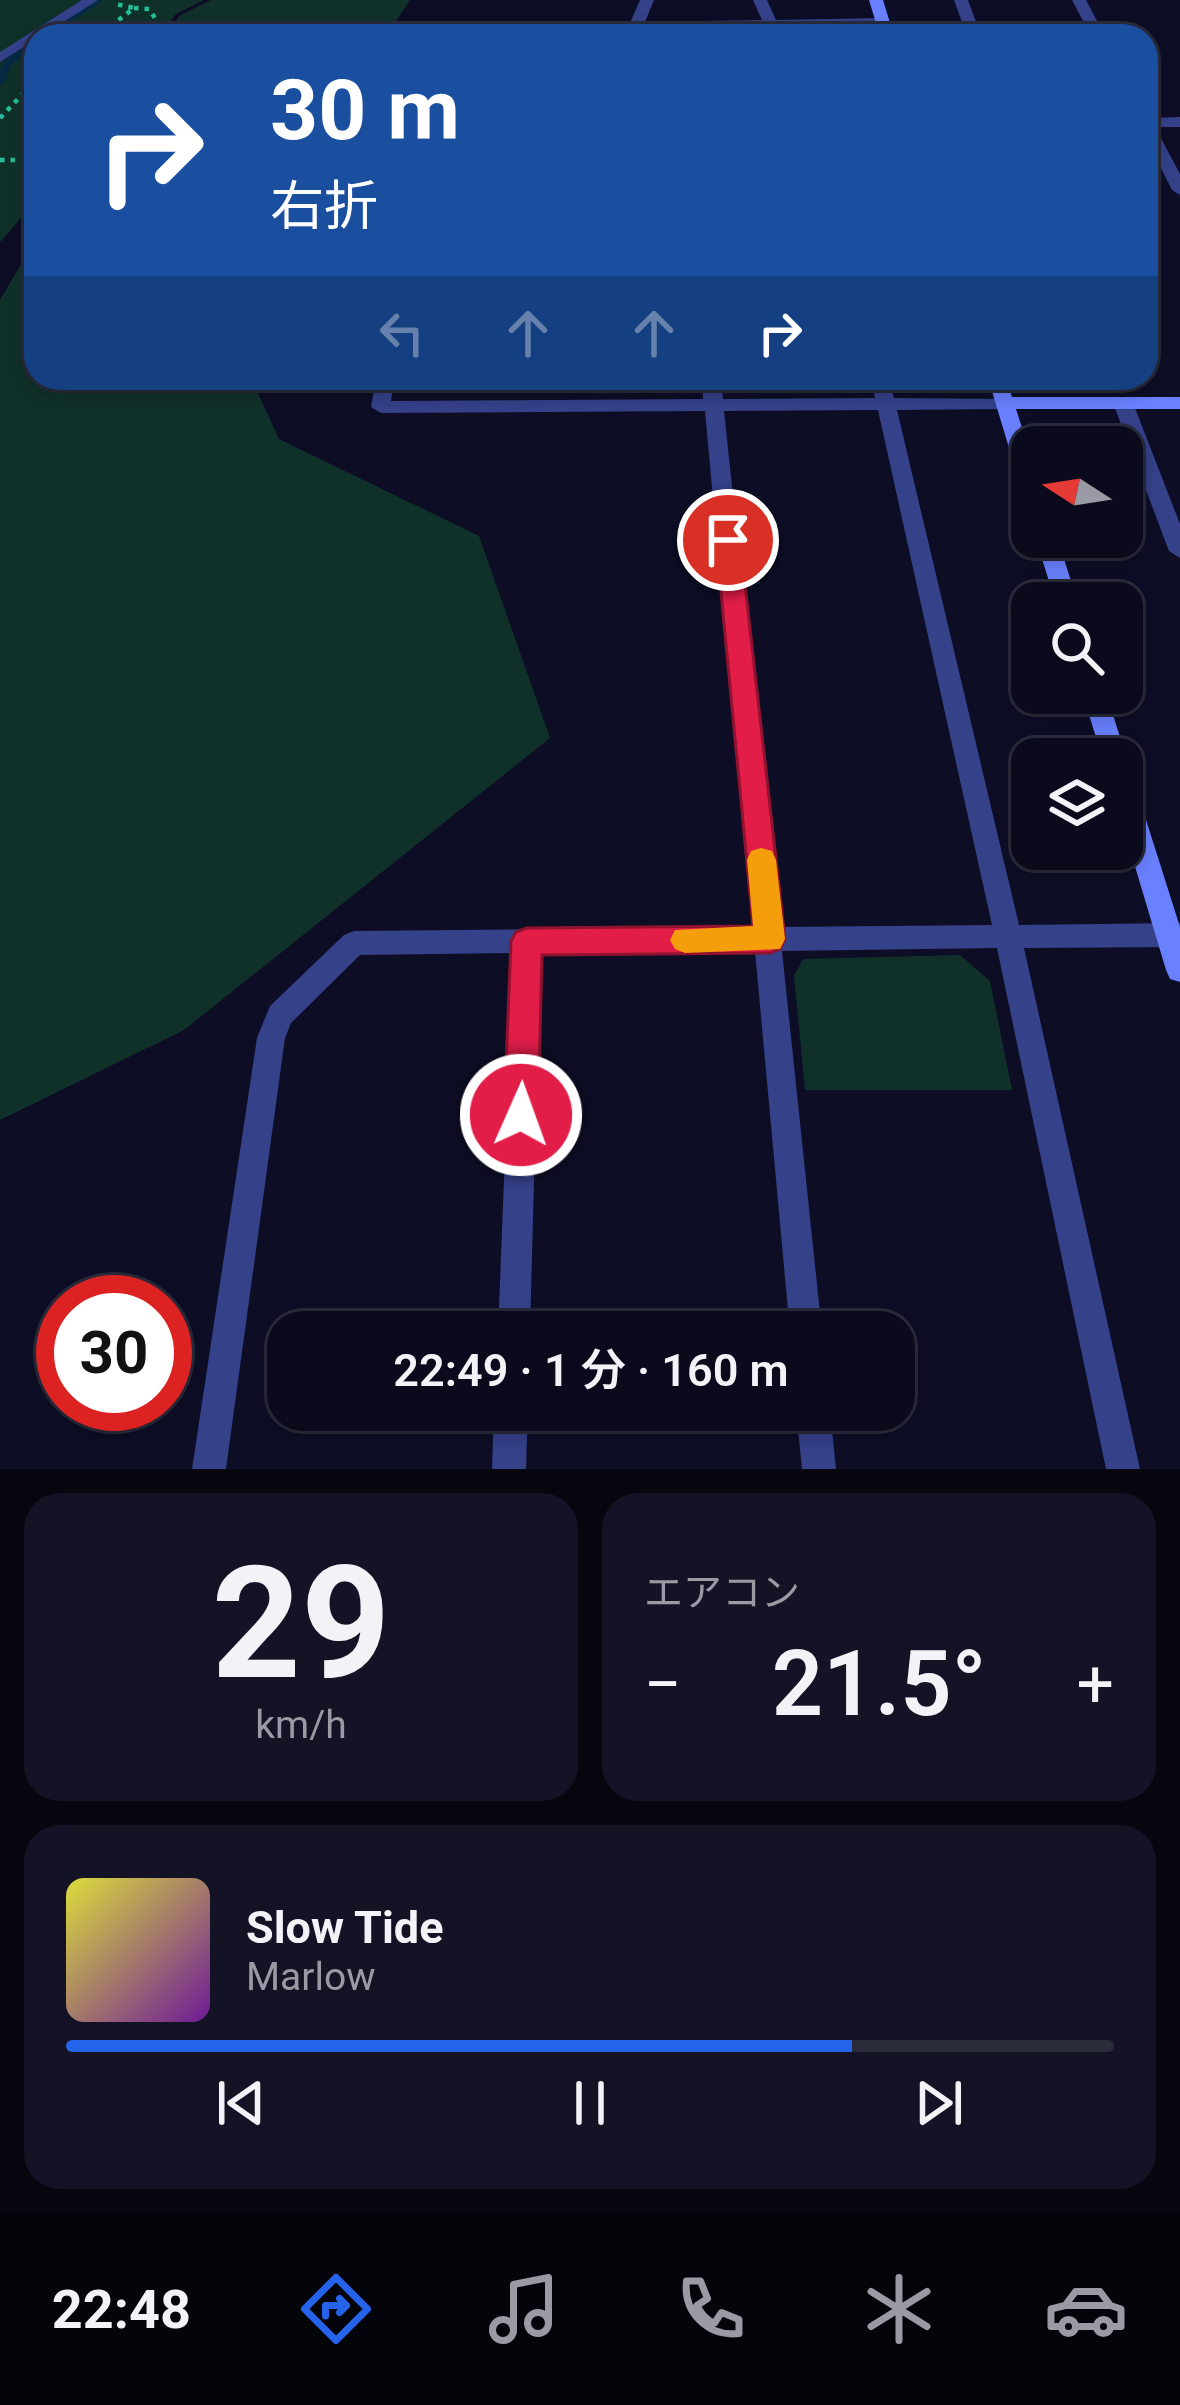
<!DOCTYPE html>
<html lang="ja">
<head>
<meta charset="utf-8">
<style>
	body { margin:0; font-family:Roboto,"Noto Sans JP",sans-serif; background:#131325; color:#f1f3f6; height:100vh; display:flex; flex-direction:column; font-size:45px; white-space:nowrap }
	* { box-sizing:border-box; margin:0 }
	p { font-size:39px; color:#999aa3 }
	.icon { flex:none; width:66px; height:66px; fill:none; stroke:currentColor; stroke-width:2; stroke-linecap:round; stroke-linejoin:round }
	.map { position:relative; height:1469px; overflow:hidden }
	.drawer { display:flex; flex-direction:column; gap:24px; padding:24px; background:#06060f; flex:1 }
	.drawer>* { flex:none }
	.hud { position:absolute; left:24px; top:24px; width:1134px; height:366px; border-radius:36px; box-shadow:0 6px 18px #0003,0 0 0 3px #2a2b3b; background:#1a4fa0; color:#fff; overflow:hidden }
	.needle { width:78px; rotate:282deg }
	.buttons { position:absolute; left:1011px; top:426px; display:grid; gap:24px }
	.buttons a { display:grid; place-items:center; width:132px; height:132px; border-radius:24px; background:#0a0a1c; box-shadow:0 6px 18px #0003,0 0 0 3px #2a2b3b; font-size:60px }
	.speed { position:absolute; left:36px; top:1275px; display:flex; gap:24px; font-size:60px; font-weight:700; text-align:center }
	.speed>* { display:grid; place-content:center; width:156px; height:156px; border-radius:50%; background:#0a0a1c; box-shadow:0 6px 18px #0003,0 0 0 3px #2a2b3b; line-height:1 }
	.speed .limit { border:18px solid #d22; background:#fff; color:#111 }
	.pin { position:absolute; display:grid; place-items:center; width:102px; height:102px; color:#fff; margin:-51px; border:6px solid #fff; border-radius:50%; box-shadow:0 3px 12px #0007 }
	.me { position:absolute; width:132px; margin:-66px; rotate:2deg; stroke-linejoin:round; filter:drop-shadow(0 0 9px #0008) }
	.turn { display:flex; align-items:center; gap:42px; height:252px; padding:0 48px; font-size:54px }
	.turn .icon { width:156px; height:156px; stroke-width:2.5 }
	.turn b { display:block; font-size:84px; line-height:102px }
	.lanes { display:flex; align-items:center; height:114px; padding:0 48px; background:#0003; justify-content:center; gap:60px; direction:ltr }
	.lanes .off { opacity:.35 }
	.big { font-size:90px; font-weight:600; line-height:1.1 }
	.drawer .tile { flex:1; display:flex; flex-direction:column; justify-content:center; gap:18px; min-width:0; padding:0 42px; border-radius:36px; background:#131325 }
	.drawer .dial { align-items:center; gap:0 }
	.dial b { font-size:156px; line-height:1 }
	.song { display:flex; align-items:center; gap:36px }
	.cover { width:144px; height:144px; border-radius:18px; background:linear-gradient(135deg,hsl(60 70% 55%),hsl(280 70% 35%)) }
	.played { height:12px; border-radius:6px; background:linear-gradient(90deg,#2563eb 75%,#2a2b3b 75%) }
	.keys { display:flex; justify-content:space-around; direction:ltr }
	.heat { display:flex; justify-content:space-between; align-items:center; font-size:66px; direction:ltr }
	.drawer .tiles { flex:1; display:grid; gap:24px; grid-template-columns:1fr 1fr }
	.tile:last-child { grid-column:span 2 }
	.trip { position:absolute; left:267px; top:1311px; width:648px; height:120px; border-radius:36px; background:#0a0a1c; box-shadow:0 6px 18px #0003,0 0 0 3px #2a2b3b; font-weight:600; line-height:120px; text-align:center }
	.tab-bar { display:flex; height:192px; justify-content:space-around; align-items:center; background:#04040b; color:#999aa3 }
	.tab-bar .icon { width:84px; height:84px }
	.tab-bar .on { color:#2563eb }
	.tab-bar b { font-size:54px; color:#f1f3f6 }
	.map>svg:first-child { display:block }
	.green { fill:#10312a }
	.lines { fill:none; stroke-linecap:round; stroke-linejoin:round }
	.stream { stroke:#062946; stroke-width:8 }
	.path { stroke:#26bf9b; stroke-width:4.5; stroke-dasharray:4.5 6; stroke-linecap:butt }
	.street { fill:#354189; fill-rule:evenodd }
	.secondary { fill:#6a81ff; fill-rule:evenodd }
	.route { fill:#e11d48; stroke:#92132f; stroke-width:3 }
	.slow { fill:#f59e0b }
</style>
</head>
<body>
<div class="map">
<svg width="1180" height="1469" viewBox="0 0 1180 1469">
	<rect width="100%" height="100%" fill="#0d0d26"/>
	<path class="green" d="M0,0H204L176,14L159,36H36V160L24,165L23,216L0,242Z
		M211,0H410L386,36H166L179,16Z
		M36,172V378H251L279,439L479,536L550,738L184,1030L0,1120V300L31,247L28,182Z
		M960,955L990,981L1012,1090H805L794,976L803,959Z"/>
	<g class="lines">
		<path class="stream" d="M42,36L98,0
			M0,81L9,61L36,40"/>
		<path class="path" d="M134,8L149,9L155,18L142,36
			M81,31L102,33L134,8L115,4
			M0,118L36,80
			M0,160H31L36,155"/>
		<path class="street" d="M82,0H98L0,62V52Z
			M640,0H654L645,22L762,20L753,0H767L776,20L883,18L890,22L883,26L638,30L623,36H604L630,23Z
			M954,0H968L981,36H967Z
			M1072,0H1086L1105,36H1091Z
			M1180,117V127H1155L1180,174V195L1172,190L1146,139V118Z
			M376,378H394L391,401L703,399L702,378H720L723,399L875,398L871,378H889L894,398L1012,399L1015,403L1005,409L897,410L1019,925L1180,923V947L1024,948L1140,1469H1106L997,948L782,951L822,1332H790L755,951L540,953L530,1332H498L513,953L360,955L291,1023L285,1038L226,1469H192L257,1038L270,1006L344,935L354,931L752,927L705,411L381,413L371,407ZM878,410L992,925L779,927L724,411Z
			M1123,397L1133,403L1180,524V558L1169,551L1113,403Z
			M494,1410H528L526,1469H492Z
			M796,1410H830L836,1469H802Z"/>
		<path class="secondary" d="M869,0H883L894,36H880Z
			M988,378H1006L1012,397H1180V409H1016L1032,459V498L1022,491Z
			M1035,537H1057L1078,603H1056Z
			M1082,693H1106L1127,759L1124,766L1122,759H1103Z
			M1122,772L1131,775L1134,782L1180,927V982L1170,979L1166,970L1122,823Z"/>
	</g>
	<path class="route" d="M728,532L740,540L785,939L780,949L770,953L542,955L538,1115L533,1126L521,1131L509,1126L504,1115L511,941L516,932L527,928L753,926L716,540Z"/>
	<path class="slow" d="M761,848L772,851L776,860L785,939L780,949L685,953L675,949L670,940L675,930L753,926L747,860L751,851Z"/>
</svg>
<div class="buttons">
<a><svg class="needle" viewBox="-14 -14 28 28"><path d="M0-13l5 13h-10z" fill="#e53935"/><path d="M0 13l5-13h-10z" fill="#999aa3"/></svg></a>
<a><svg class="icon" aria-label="search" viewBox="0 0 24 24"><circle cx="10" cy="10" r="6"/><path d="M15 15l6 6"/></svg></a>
<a><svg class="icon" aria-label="layers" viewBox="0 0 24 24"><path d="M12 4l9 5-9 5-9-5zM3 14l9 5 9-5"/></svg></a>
</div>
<div class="speed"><div class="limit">30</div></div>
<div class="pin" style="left:728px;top:540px;background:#d93025"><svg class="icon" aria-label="arrive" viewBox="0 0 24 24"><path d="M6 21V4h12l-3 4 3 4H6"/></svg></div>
<svg class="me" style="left:521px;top:1115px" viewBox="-20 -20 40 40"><circle r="17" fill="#e11d48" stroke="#fff" stroke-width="3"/><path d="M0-11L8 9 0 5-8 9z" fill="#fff"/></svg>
<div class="trip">22:49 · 1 分 · 160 m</div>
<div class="hud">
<div class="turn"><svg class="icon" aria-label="right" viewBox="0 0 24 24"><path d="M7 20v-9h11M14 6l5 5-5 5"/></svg><div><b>30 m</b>右折</div></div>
<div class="lanes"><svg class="icon off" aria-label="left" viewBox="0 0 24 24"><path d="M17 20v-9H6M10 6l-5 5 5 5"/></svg><svg class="icon off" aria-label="ahead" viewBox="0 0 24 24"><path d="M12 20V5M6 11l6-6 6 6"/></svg><svg class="icon off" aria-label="ahead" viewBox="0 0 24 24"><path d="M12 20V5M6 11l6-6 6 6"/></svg><svg class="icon" aria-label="right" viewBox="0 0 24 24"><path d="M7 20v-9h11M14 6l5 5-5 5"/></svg></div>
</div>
</div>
<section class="drawer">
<div class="tiles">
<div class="tile dial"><b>29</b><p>km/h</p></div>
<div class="tile"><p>エアコン</p>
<div class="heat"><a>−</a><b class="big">21.5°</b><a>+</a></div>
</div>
<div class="tile">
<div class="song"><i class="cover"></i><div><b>Slow Tide</b><p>Marlow</p></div></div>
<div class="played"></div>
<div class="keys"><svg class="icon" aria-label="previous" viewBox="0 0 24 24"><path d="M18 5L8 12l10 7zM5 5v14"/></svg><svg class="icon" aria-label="pause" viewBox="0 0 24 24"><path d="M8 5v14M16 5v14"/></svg><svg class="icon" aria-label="next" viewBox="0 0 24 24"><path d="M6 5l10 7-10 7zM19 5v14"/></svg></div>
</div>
</div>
</section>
<nav class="tab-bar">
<b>22:48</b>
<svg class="icon on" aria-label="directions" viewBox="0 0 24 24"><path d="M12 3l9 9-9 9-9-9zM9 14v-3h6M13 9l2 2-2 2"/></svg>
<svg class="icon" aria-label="music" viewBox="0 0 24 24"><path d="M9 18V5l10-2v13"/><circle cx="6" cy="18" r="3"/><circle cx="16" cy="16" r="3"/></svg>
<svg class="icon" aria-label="phone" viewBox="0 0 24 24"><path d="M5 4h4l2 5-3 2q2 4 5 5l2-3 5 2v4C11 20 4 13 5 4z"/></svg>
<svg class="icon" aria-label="climate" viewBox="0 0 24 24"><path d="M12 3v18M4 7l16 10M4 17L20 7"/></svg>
<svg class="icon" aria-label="car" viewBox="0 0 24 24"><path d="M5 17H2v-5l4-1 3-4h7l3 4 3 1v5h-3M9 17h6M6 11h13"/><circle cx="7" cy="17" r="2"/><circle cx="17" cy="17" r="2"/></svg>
</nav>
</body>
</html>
